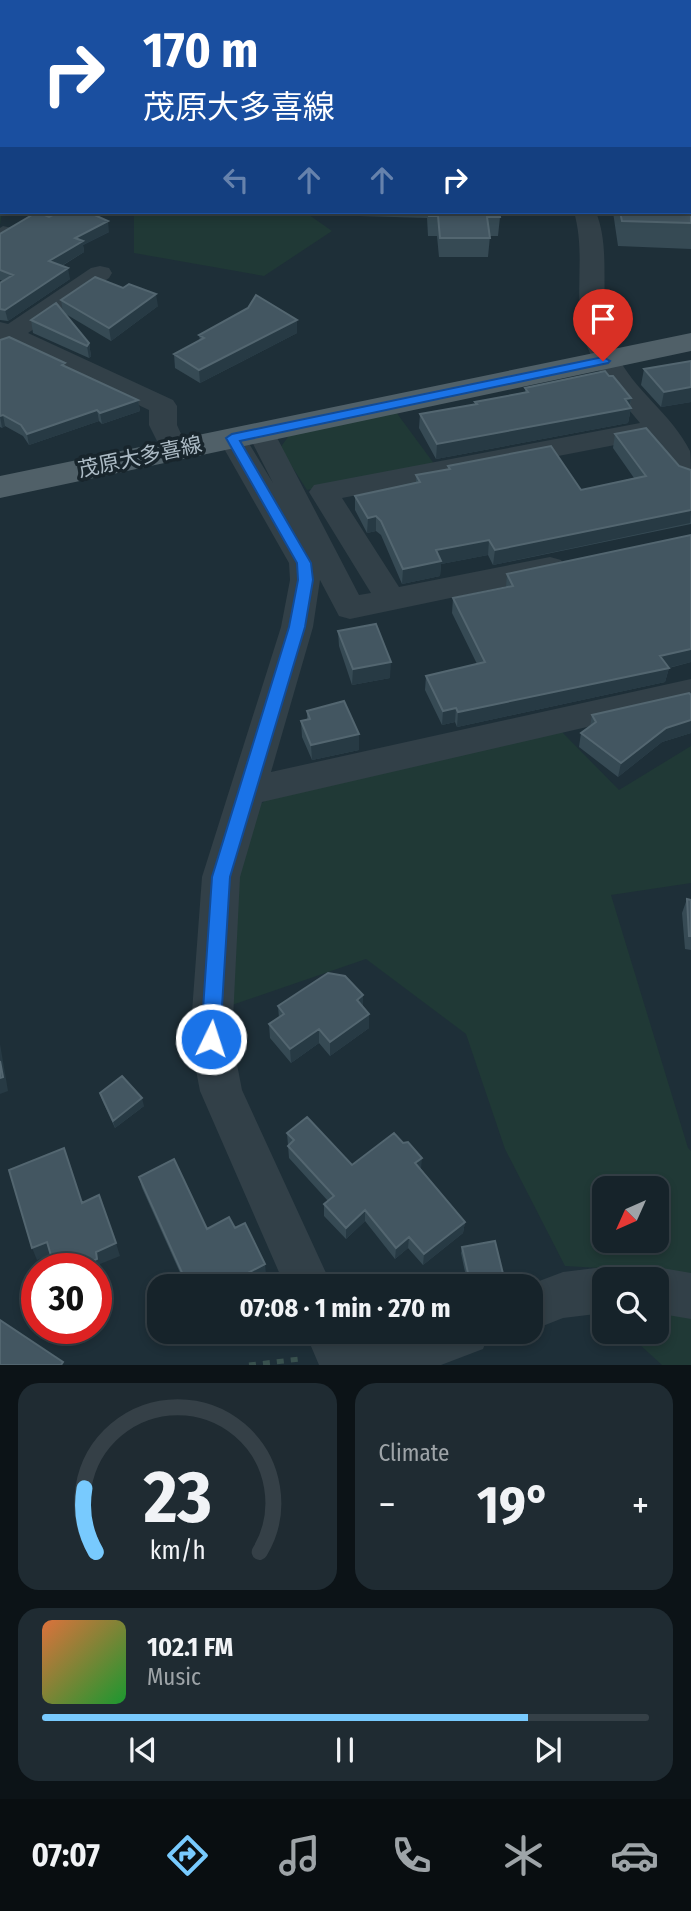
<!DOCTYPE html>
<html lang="en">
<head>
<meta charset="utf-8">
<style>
	body { margin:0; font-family:"Fira Sans Condensed","Noto Sans JP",sans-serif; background:#1f2b32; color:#f1f3f6; height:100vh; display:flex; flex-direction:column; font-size:26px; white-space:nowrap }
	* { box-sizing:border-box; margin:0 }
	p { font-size:23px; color:#9ea4a8 }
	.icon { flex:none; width:38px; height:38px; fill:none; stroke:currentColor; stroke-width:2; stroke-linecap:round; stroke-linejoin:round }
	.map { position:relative; height:1365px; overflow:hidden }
	.sheet { display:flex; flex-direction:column; gap:18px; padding:18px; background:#0c1317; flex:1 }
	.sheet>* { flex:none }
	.guide { position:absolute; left:0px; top:0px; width:691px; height:214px; box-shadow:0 4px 10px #0003,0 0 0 2px #354047; background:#1a4fa0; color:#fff; overflow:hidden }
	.needle { width:46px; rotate:225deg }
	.fabs { position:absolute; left:592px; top:1176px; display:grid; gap:14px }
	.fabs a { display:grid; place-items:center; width:77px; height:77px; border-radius:14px; background:#16232a; box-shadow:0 4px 10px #0003,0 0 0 2px #354047; font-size:35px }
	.speed { position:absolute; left:21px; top:1253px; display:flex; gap:14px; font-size:35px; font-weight:700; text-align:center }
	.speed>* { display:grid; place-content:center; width:91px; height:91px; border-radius:50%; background:#16232a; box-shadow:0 4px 10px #0003,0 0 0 2px #354047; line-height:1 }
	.speed .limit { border:10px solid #d22; background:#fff; color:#111 }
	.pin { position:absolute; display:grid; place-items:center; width:60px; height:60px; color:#fff; margin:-72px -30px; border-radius:50% 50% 50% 0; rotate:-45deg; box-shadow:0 0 7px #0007 }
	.pin .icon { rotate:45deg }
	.me { position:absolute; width:77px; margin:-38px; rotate:4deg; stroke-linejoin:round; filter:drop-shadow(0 0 5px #0008) }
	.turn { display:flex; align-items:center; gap:24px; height:147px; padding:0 28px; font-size:32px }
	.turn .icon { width:91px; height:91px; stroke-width:2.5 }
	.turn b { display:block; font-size:49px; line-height:60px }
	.lanes { display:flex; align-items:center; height:66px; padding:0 28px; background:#0003; justify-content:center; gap:35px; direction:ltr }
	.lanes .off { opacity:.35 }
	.big { font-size:52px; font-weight:700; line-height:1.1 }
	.sheet .card { flex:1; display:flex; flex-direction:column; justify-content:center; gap:10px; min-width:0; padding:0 24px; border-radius:21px; background:#1f2b32 }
	.sheet .dial { align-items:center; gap:0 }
	.dial svg { height:182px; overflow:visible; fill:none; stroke:#354047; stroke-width:7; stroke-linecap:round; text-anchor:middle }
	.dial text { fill:#f1f3f6; stroke:none }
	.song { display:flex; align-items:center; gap:21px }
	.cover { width:84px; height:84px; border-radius:10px; background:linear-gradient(135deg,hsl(20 70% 55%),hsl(130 70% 35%)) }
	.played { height:7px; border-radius:4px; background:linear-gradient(90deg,#78cafe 80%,#354047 80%) }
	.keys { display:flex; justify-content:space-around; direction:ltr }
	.heat { display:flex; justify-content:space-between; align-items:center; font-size:38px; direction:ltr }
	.sheet .tiles { flex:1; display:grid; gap:18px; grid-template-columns:1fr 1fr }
	.card:last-child { grid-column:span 2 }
	.trip { position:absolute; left:147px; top:1274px; width:396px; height:70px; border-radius:21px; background:#16232a; box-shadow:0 4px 10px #0003,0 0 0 2px #354047; font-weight:700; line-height:70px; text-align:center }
	.tabs { display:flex; height:112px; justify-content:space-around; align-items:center; background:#090e11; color:#9ea4a8 }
	.tabs .icon { width:49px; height:49px }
	.tabs .on { color:#78cafe }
	.tabs b { font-size:32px; color:#f1f3f6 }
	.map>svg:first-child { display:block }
	.green { fill:#203936; fill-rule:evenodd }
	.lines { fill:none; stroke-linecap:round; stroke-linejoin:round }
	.path { stroke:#39514e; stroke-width:5; stroke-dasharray:7 7; stroke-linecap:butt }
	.lane { fill:#324048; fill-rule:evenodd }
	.street { fill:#324048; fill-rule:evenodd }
	.primary { fill:#506068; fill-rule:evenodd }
	.wall { fill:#364a54 }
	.shaded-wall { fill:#273a44 }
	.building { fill:#435661; stroke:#536670; stroke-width:2 }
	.route { fill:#1a73e8; stroke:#114b97; stroke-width:2 }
	.labels { text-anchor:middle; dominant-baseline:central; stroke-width:7; stroke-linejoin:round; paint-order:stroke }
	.street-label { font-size:21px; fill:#acbbc5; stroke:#18252c }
</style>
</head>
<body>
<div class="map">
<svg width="691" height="1365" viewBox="0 0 691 1365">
	<rect width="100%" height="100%" fill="#1e2f38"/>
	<path class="green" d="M0,0H691V147L690,2H2V212L0,225Z
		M134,212H305L332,231L264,276L134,253Z
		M396,412L435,465L307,490L280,448L290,434Z
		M561,731L619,790L691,746V883L611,895L688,1148L691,1151V1281L651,1271L565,1266L505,1149L466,1034L366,959L232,1005L240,851L251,810L273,796ZM604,1188H656V1241H604Z
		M656,1305L691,1312V1365H662L626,1332H656Z"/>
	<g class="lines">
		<path class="path" d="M249,1365L300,1359"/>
		<path class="lane" d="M3,226L12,228L0,236V228Z"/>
		<path class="street" d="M574,212H596C614,258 594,308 616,353C633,390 672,414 690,451C691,459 691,474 691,483L681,480L651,438L342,498L399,587L550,557L561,560L565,567L561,574L550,577L350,619L339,616L320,580L313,627L271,772L691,679V703L262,802L240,877L232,1039L242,1090L332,1286H285L200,1091L190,1039L202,877L281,627L290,580L289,563L218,438L222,432L232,429L242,432L273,483L248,434L252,428L262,426L272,428L359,595L371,593L309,492L314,485L640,423C614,391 583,359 580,315C577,279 584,247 574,212Z
			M100,266L109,268L112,273L109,278L28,333L173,400L177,406V425L188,449L184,455L174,458L164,455L149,425V410L11,345L0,349V322L8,324L91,268Z
			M604,1267L621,1273L623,1279H604V1313L563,1318L530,1331V1286H526L563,1272Z
			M656,1267L691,1273V1319L656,1313V1279H637L639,1273Z
			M305,1332H354L389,1336L400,1332H490L483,1349L441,1365H319Z"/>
		<path class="primary" d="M691,333V351L0,498V476Z"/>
	</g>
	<path class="wall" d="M691,156V249L618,246L613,212H690Z
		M359,212H499L500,217L498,236H490L488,257H439L437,236H428L427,218L359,216Z
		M49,217L109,232L83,245L84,252L62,266L70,279L8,321L0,320V283L3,281L0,280V234Z
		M61,300L158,306L111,341L64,313L89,343L91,356L89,358L33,333L31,320L63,312Z
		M297,333L200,383L175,368L174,354L200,341L199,335Z
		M0,340L66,367L138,400L140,411L102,424L99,421L29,445L23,436L5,426L2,428L0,427Z
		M691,361V402L661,407L641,385L644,369Z
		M609,376L631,398L630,406L631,408L628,423L436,459L419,428L420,414L475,404V402L525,392V388Z
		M615,434L679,466L691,470V524L493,565L488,555L441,564L440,576L402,584L381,535L376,531L367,533L355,510V496L416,482V475L448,469V466L581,490L634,478L613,448Z
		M691,535V662L669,668L665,682L457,727L455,722L442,725L425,690L426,676L477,664L452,613L453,598L506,587L507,574Z
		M338,631L390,678L352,685L339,646Z
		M691,695V733L662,742L618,777L579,747L581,733L590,727L592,715Z
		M307,711L359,750L312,760L302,737L301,721L307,720Z
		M687,899L691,900V950L685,949L682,913Z
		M278,1006L363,1007L369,1028L330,1056L319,1043L291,1063L270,1038L269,1024L279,1018Z
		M100,1093L144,1106L115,1128L102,1100Z
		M287,1133L352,1165L421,1169L465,1222L463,1233L423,1265L408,1248L395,1259L365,1221L346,1239L324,1216V1204L328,1201L289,1158Z
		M139,1177L207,1229L235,1228L266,1274L244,1286H186L142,1188Z
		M462,1247L506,1286H468L461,1253Z"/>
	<path class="shaded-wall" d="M108,221L109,232L83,245L84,252L51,272L49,261L75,238Z
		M68,268L70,279L8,321L5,310Z
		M156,294L158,306L111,341L109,328Z
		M297,320V333L200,383L199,370Z
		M89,343L91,356L89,358L87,346Z
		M691,387V402L661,407L664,392Z
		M631,398L629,408H631L628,423L436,459L437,444Z
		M138,400L140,411L102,424L100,413Z
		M97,410L99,421L29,445L27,434Z
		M3,415L5,426L2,428L0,416Z
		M691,510L690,523L493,565L495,550Z
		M376,516V531L367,533L368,518Z
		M489,540L488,555L441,564L440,576L402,584L403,569L436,550Z
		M691,649V662L663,669L669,668L665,682L457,727L458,712L660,656Z
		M391,662L390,678L352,685L353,669Z
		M456,708L455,722L442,725L443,711Z
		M691,720V733L662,742L618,777L621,763L666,728Z
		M359,734V750L312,760L311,745Z
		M363,995V1010L357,1000Z
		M369,1014V1028L330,1056V1042Z
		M319,1029V1043L291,1063L290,1049Z
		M0,1044L8,1091L0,1094Z
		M142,1098L144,1106L115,1128L113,1121Z
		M422,1158L421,1169L415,1163Z
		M365,1210V1221L346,1239V1228Z
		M465,1222L463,1233L423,1265L424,1254Z
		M409,1237L408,1248L395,1259L396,1248Z
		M47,1242L52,1254L37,1260L32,1248Z
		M116,1243L120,1256L100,1264L101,1271L96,1273V1269H75L96,1252Z
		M265,1264L266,1274L244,1286H223Z"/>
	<path class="building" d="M690,156H691V223L622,221L620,212H690Z
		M37,212L49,217L59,212H88L108,221L75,238L83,241L49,261L68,268L5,310L0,309V283L13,275L0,270V234Z
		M429,212H499L500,217H487L490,238H440L438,216H429Z
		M95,277L123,288L129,284L156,294L109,328L61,300Z
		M256,295L297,320L199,370L174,354L204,338L199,335L248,308Z
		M56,303L89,343L87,346L31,320Z
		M9,337L65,363L62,365L138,400L100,413L97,410L27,434L21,425L3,415L0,416V340Z
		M691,361V387L664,392L644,369Z
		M605,371L609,376H613L631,398L625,399L631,408L437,444L420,414L477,404L475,402L528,392L525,388Z
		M646,428L679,466L691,470V510L495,550L489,540L436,550L441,561L403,569L381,521L376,516L368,518L355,496L420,482L416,475L450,469L448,466L551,446L581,490L646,476L615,434Z
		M691,535V649L660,656L669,668L458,712L456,708L443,711L426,676L485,662L453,598L513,586L507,574Z
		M376,624L391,662L353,669L338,631Z
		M689,693L691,695V720L666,728L621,763L581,733L596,722L592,715Z
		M344,701L359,734L311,745L301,721L310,719L307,711Z
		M687,899L691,900V936H689Z
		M328,973L345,976L363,995L357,1000L369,1014L330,1042L319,1029L290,1049L269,1024L284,1014L278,1006Z
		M0,1061L3,1077L0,1078Z
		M122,1076L142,1098L113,1121L100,1093Z
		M307,1117L352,1165L394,1133L403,1143L408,1142L422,1158L415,1163L465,1222L424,1254L409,1237L396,1248L365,1210L346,1228L324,1204L334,1196L288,1146L294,1140L287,1133Z
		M64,1148L82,1203L99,1195L116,1243L96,1252L97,1259L75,1269H55L47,1242L32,1248L9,1170Z
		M174,1159L207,1229L229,1217L235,1228L245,1223L265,1264L223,1286H188L139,1177Z
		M495,1241L506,1286H471L462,1247Z
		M0,1320L63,1362L61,1365H0Z"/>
	<path class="route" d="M603,357L610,361L608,363L240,441L311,563L313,580L305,627L230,877L220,1039L217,1045L211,1048L204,1045L201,1039L212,877L289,627L298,580L297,563L226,438L232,434Z"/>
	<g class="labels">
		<g class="street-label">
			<text transform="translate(140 457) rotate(-12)">茂原大多喜線</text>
		</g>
	</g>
</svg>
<div class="fabs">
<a><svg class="needle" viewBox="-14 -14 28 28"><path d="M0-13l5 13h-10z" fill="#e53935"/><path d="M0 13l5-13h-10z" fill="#9ea4a8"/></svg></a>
<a><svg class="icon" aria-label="search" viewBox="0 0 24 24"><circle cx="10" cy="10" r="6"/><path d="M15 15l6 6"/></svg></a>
</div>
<div class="speed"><div class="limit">30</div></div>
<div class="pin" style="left:603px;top:361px;background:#d93025"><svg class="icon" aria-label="arrive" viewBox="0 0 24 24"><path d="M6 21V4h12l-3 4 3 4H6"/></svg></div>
<svg class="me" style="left:211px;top:1039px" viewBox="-20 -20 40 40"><circle r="17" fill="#1a73e8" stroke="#fff" stroke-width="3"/><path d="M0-11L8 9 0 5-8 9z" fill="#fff"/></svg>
<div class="trip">07:08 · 1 min · 270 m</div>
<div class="guide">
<div class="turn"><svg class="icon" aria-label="right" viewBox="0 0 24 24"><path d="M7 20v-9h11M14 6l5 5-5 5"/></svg><div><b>170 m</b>茂原大多喜線</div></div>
<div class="lanes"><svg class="icon off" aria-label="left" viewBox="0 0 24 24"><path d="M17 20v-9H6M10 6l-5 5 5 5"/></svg><svg class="icon off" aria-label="ahead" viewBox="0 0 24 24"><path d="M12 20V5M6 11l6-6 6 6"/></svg><svg class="icon off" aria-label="ahead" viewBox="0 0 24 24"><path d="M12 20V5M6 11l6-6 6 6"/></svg><svg class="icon" aria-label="right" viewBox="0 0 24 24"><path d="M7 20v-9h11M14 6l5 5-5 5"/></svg></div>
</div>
</div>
<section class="sheet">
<div class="tiles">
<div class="card dial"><svg viewBox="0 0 100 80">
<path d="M14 69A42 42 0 1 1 86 69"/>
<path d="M14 69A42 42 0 0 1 9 41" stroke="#78cafe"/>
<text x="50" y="56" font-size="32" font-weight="700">23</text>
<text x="50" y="72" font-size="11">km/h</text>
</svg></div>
<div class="card"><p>Climate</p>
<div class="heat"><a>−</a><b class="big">19°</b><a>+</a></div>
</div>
<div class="card">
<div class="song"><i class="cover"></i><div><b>102.1 FM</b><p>Music</p></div></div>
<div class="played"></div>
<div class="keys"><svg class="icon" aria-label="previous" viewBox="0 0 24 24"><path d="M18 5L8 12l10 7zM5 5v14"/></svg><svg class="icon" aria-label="pause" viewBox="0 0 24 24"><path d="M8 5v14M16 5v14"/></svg><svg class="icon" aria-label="next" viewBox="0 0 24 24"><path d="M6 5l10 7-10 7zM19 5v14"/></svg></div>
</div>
</div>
</section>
<nav class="tabs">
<b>07:07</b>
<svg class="icon on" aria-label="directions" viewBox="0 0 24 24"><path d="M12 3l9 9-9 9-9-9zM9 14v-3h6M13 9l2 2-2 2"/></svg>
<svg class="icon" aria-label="music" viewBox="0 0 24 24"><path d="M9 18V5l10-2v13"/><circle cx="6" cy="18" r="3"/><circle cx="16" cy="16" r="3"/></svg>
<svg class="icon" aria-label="phone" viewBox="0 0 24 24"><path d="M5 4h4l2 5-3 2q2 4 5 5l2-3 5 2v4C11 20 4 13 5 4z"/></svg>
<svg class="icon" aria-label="climate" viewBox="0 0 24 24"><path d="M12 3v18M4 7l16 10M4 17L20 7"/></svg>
<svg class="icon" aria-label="car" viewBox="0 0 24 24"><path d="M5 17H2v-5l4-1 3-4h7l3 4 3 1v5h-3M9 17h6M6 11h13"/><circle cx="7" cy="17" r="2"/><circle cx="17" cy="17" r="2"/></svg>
</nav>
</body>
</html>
